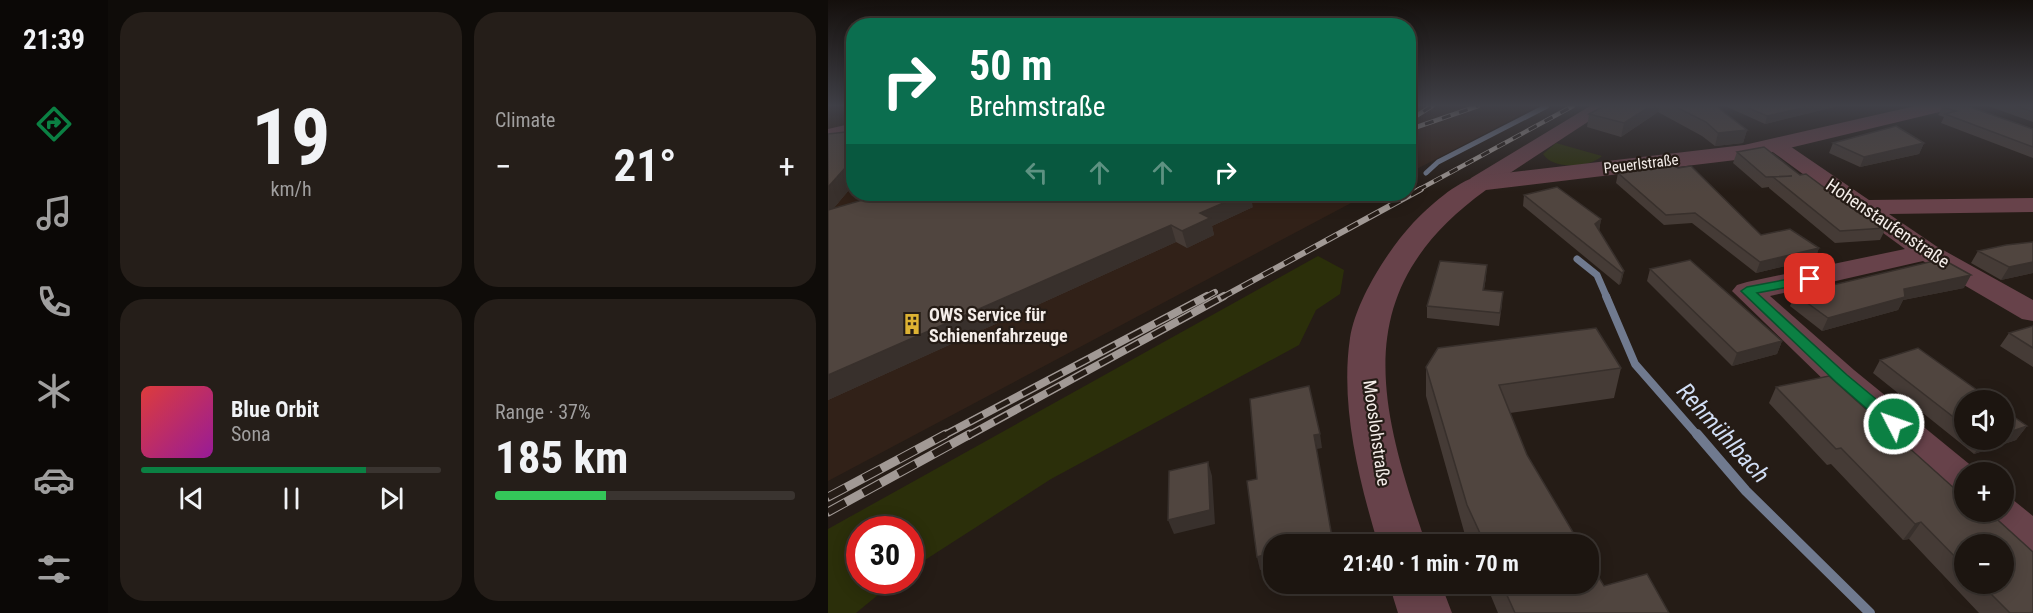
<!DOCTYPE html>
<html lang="en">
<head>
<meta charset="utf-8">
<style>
	body { margin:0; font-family:"Roboto Condensed",sans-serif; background:#251e19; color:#f1f3f6; height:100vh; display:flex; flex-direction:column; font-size:22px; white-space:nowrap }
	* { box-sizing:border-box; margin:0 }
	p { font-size:20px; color:#a09f9f }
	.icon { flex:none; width:33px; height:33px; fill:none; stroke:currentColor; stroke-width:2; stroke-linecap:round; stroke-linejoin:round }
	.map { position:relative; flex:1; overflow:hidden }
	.sheet { display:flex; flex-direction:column; gap:12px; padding:12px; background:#0f0c09; width:720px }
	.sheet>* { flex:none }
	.guide { position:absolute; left:18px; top:18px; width:570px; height:183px; border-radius:24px; box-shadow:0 3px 15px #0003,0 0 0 2px #3a3430; background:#0b6e4f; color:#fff; overflow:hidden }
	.tools { position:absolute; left:1126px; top:390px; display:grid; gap:12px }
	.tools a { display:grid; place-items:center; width:60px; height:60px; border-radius:50%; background:#1c1510; box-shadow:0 3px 15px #0003,0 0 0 2px #3a3430; font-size:30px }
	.speed { position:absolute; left:18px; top:516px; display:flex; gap:12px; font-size:30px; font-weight:700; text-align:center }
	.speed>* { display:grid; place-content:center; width:78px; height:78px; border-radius:50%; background:#1c1510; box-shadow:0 3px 15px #0003,0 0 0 2px #3a3430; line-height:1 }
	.speed .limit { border:9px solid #d22; background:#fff; color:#111 }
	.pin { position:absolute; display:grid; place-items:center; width:51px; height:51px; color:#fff; margin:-26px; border-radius:12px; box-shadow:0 3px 9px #0006 }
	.me { position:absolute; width:66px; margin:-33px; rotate:311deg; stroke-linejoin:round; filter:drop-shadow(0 0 4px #0008) }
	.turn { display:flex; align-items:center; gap:21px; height:126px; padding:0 24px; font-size:27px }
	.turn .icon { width:78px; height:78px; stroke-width:2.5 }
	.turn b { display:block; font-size:42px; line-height:51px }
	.lanes { display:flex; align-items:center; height:57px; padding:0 24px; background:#0003; justify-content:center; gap:30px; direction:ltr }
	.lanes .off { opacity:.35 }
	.big { font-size:45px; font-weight:700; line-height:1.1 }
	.sheet .tile { flex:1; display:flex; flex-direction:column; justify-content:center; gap:9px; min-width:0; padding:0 21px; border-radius:24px; background:#251e19 }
	.sheet .dial { align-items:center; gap:0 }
	.dial b { font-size:78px; line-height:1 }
	.song { display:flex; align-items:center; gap:18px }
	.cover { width:72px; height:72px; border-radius:9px; background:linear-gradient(135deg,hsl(0 70% 55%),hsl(300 70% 35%)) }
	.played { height:6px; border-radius:3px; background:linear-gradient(90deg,#0b8043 75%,#3a3430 75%) }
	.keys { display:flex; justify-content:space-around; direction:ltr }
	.heat { display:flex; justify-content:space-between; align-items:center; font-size:33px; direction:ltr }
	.charge { height:9px; border-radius:4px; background:linear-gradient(90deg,#34c759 37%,#3a3430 0) }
	.sheet .tiles { flex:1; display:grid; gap:12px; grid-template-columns:repeat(2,1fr) }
	.trip { position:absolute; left:435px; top:534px; width:336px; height:60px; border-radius:24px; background:#1c1510; box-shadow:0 3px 15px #0003,0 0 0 2px #3a3430; font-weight:700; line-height:60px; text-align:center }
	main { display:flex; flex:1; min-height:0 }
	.tab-bar { display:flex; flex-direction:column; width:108px; justify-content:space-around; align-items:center; background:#0b0806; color:#a09f9f }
	.tab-bar .icon { width:42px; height:42px }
	.tab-bar .active { color:#0b8043 }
	.tab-bar b { font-size:27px; color:#f1f3f6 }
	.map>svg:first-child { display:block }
	.commercial { fill:#312118 }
	.green { fill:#2b2f0a }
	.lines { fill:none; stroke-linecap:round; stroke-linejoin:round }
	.stream-far3 { stroke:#707a8f; stroke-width:5 }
	.stream-far2 { stroke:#707a8f; stroke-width:7 }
	.stream-far1 { stroke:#707a8f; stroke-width:8 }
	.stream { stroke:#707a8f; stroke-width:10 }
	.minor { fill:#67424a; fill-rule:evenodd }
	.tertiary { fill:#67424a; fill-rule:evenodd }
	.rail-far3-casing { stroke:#a19995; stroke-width:4.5 }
	.rail-far2-casing { stroke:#a19995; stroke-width:6 }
	.rail-far1-casing { stroke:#a19995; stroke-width:8 }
	.rail-casing { stroke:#a19995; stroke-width:9 }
	.rail-far3 { stroke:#251c16; stroke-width:3; stroke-dasharray:9; stroke-linecap:butt }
	.rail-far2 { stroke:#251c16; stroke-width:4; stroke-dasharray:12; stroke-linecap:butt }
	.rail-far1 { stroke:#251c16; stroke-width:5; stroke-dasharray:15; stroke-linecap:butt }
	.rail { stroke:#251c16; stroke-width:7; stroke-dasharray:20; stroke-linecap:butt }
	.wall { fill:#453b36; fill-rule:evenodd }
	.shaded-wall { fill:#38302c }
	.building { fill:#50453f; stroke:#38302c; stroke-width:1.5 }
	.route { fill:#0b8043; stroke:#07532c; stroke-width:1.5 }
	.labels { text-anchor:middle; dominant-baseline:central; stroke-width:4.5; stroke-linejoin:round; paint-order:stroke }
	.far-street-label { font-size:15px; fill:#f4ede9; stroke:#251c16 }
	.street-label { font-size:18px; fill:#f4ede9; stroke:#251c16 }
	.poi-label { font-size:18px; font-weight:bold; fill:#f4ede9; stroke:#251c16; text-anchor:start }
	.near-water-label { font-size:24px; font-style:italic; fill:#d1def5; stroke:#251c16 }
</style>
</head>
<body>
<main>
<nav class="tab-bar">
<b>21:39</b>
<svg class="icon active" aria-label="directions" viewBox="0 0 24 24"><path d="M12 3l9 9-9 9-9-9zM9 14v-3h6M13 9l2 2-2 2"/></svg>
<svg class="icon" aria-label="music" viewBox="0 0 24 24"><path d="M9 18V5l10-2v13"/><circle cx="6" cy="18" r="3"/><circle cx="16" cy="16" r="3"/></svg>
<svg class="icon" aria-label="phone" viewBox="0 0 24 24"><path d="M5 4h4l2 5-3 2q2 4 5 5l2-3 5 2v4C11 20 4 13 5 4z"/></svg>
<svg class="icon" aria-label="climate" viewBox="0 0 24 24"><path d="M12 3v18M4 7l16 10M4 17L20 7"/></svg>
<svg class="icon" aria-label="car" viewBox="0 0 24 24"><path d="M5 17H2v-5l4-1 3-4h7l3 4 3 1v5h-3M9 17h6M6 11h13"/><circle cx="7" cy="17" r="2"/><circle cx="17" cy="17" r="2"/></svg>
<svg class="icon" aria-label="filters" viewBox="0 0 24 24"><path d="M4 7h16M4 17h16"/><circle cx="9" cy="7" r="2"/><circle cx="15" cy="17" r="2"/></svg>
</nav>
<section class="sheet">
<div class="tiles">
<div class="tile dial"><b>19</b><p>km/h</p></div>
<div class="tile"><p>Climate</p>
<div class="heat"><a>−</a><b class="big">21°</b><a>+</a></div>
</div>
<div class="tile">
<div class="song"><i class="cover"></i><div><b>Blue Orbit</b><p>Sona</p></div></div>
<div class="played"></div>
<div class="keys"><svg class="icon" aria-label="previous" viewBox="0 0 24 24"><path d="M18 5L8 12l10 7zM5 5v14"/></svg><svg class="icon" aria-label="pause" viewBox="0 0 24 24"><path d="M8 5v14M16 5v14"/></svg><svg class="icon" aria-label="next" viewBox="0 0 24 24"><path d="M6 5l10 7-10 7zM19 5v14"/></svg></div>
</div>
<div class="tile"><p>Range · 37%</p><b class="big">185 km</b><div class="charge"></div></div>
</div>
</section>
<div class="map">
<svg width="1205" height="613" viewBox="0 0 1205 613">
	<rect width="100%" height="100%" fill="#251c16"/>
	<path class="commercial" d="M0,106H25L26,194H540L0,481Z
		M581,106H710L581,173Z"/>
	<path class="green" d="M728,143L774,156C761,168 725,170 715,154Z
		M490,256L516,270L512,294L488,310L471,345L223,479L83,569L82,530H32V580L67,581L28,613H0V529Z"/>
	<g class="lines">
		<path class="stream-far3" d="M598,173L610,162L719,106"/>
		<path class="stream-far2" d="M749,259L769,275L779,298"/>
		<path class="stream-far1" d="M778,296L807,364L870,436"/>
		<path class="stream" d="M869,434L918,491L1042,613"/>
		<path class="minor" d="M762,106H784L659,188L651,190L643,188L640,183L643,178Z
			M26,123V135L0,141V129Z
			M949,140L956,142L1041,200L1205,198V212L1061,214L1108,246L1205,300V321L1194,319L1095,261L942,296L1026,370L1151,472H1137V501L1123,496L1002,386L904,291L909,285L919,282L1077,249L942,150L939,146L942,142Z
			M1176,496L1184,499L1205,516V562C1182,553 1158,534 1148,512H1176Z"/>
		<path class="tertiary" d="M1087,106H1123L1120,110L916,159L658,190C519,290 550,403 598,544H550C531,480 512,406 522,338C528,300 560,250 585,223C602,206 627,182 651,176L916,145Z
			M561,584H613L624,613H570Z"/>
		<defs>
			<path id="rail-far3" d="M580,109L587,106
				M580,121L604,106
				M580,130L650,106
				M590,190L745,106"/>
			<path id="rail-far2" d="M421,201L439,194
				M376,298L387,292
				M393,298L593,189"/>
			<path id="rail-far1" d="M115,436L379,296
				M140,436L396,296"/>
			<path id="rail" d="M0,497L118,434
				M0,512L142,434"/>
		</defs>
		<use href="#rail-far3" class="rail-far3-casing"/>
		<use href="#rail-far2" class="rail-far2-casing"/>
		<use href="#rail-far1" class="rail-far1-casing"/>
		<use href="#rail" class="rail-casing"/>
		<use href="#rail-far3" class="rail-far3"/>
		<use href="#rail-far2" class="rail-far2"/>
		<use href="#rail-far1" class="rail-far1"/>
		<use href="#rail" class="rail"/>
	</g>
	<path class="wall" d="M776,106H888L919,130L915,143L887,146L874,136L830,112L793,137L759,127L761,114Z
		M897,106H1010L937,124Z
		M1160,106H1205V122Z
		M1114,107L1205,129V158L1113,123L1116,117L1110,115Z
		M0,134L26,184L5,209L294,196L425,207L384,226L386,235L359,248L348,242L0,400Z
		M1005,143H1096L1091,154L1032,167L1001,153Z
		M909,152L972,175L1058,228L1052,240L1007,243L941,188V187L934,188L905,163Z
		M790,173L933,235L991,248L987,259L928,273L864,223L836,225L788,183Z
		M696,195L773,219L771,231L796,271L793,283L791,285L695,206Z
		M1205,242V273L1173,280L1143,263L1150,251Z
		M822,269L954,341L949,354L904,366L819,281Z
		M658,277L656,290L674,304L671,326L599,318V306Z
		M1136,288L1075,300L1070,310L994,331L962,306L967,294Z
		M1205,326V367L1172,346L1181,333Z
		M1052,360L1137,400V440H1176L1199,426L1188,440L1146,454L1045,373Z
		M598,367L793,368L786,398L682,413L699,455L752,544H641L637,535L598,396Z
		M1001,376L1137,498V512H1161L1205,552V613H1151L1081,539L1075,540L1003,464L999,465L941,403L948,387ZM1137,544H1176V584H1137Z
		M658,584H760L776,586L841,613H670Z"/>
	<path class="shaded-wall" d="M823,106H832L830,112L793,137L796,123Z
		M982,106H1010L937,124L939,116Z
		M919,130L915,143L887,146L890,133Z
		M1096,143L1091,154L1032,167L1036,157Z
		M26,158V184L0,215V187Z
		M416,194H422L425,207L384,226L386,235L359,248L354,231L372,213Z
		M773,219L771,231L767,224Z
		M343,225L348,242L0,400V375Z
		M991,248L987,259L928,273L932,262Z
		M1205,262V273L1173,280L1181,267Z
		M659,265L658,277L654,302L655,290Z
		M796,271L793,283L791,285L794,273Z
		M1143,275L1136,288L1075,300L1070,310L994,331L1000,318L1076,289Z
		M954,341L949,354L904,366L909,353Z
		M1199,426L1188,440L1146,454L1156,441L1160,440H1176V434Z
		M492,434L494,448L489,449L486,435Z
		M380,462L384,476L387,524L346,534L340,520Z
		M1093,522L1081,539L1075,540L1087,524Z
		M504,537L505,544H475Z
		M446,552V567L432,570L429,557Z"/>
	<path class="building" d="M776,106H823L796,123L761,114Z
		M846,106H888L919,130L890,133L878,122Z
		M916,106H982L939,116Z
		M1116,106H1139L1205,129V147L1117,114L1128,111L1114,107Z
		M1188,106H1205V112Z
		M1068,126L1096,143L1036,157L1005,143Z
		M26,131V158L0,187V134Z
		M936,147L972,175L978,174L1009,197H1015L1058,228L1012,231L945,177L964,176L938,177L909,152Z
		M847,166L850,168L863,166L933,235L962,229L991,248L932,262L867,213L838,215L790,173Z
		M729,187L773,219L767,224L796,271L794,273L696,195Z
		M55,194H271L278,198L289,194L294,196L301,194H416L372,213L382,218L354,231L343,225L0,375V210Z
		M1205,242V262L1181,267L1150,251L1178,245Z
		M1114,259L1143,275L1076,289L1077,297L1000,318L967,294Z
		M862,260L954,341L909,353L822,269Z
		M612,261L659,265L655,290L675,292L672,313L599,306Z
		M1205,326V348L1181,333Z
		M768,328L793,368L671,385L699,455L752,544H657L639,505L598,367L610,348Z
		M1090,348L1163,400H1137V426L1052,360Z
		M1001,376L1137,498V512H1161L1205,552V613H1182L1153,584H1176V544H1137V567L1093,522L1087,524L1013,448L1008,449L948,387Z
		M481,386L492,434L486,435L504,537L475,544H446V552L429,557L419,481L429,479L422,399Z
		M1176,410L1199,426L1176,434Z
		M380,462L382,510L340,520L341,471Z
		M760,560L776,586L819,574L841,613H687L674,584H760Z"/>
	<linearGradient id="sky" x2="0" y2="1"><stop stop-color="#140f0c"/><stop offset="0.55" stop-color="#404047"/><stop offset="1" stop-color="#404047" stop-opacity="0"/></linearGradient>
	<rect width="1205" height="192" fill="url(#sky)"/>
	<path class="route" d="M982,275L988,279L987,282L929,293L1019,375L1072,419L1075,424L1072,428L1066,430L1061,428L1008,382L913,291L919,287Z"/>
	<defs>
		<symbol id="building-bare" viewBox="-9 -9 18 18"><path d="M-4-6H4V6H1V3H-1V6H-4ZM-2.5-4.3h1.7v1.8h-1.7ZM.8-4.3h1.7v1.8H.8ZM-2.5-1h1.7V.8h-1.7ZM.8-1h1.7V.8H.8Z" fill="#ddb233" stroke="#251c16" stroke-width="2.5" paint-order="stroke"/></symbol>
	</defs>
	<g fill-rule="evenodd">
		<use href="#building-bare" x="69" y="309" width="30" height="30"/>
	</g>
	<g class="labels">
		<g class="far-street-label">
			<text transform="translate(813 164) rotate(-7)">Peuerlstraße</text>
		</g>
		<g class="street-label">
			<text transform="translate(1060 223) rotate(34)">Hohenstaufenstraße</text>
			<text transform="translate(549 433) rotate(82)">Mooslohstraße</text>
		</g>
		<g class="poi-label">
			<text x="101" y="314">OWS Service für<tspan x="101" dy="21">Schienenfahrzeuge</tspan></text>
		</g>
		<g class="near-water-label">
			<text transform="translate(895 433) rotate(48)">Rehmühlbach</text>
		</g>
	</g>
</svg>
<div class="tools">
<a><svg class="icon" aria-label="sound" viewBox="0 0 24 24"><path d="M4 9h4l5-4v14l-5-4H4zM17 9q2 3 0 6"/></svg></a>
<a>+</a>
<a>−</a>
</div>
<div class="speed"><div class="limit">30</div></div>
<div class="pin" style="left:982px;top:279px;background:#d93025"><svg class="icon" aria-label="arrive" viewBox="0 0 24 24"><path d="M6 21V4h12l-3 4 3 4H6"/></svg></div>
<svg class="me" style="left:1066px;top:424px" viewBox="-20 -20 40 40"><circle r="17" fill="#0b8043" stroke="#fff" stroke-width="3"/><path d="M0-11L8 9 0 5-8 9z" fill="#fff"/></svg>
<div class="trip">21:40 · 1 min · 70 m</div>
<div class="guide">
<div class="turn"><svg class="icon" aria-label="right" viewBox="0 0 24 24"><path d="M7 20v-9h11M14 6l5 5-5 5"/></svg><div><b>50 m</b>Brehmstraße</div></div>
<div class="lanes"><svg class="icon off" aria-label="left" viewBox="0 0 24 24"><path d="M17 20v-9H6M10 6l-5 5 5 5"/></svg><svg class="icon off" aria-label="ahead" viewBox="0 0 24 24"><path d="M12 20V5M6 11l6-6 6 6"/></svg><svg class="icon off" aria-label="ahead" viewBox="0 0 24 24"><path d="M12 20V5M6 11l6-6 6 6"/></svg><svg class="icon" aria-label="right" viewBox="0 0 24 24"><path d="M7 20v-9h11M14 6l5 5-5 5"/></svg></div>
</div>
</div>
</main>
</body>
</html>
